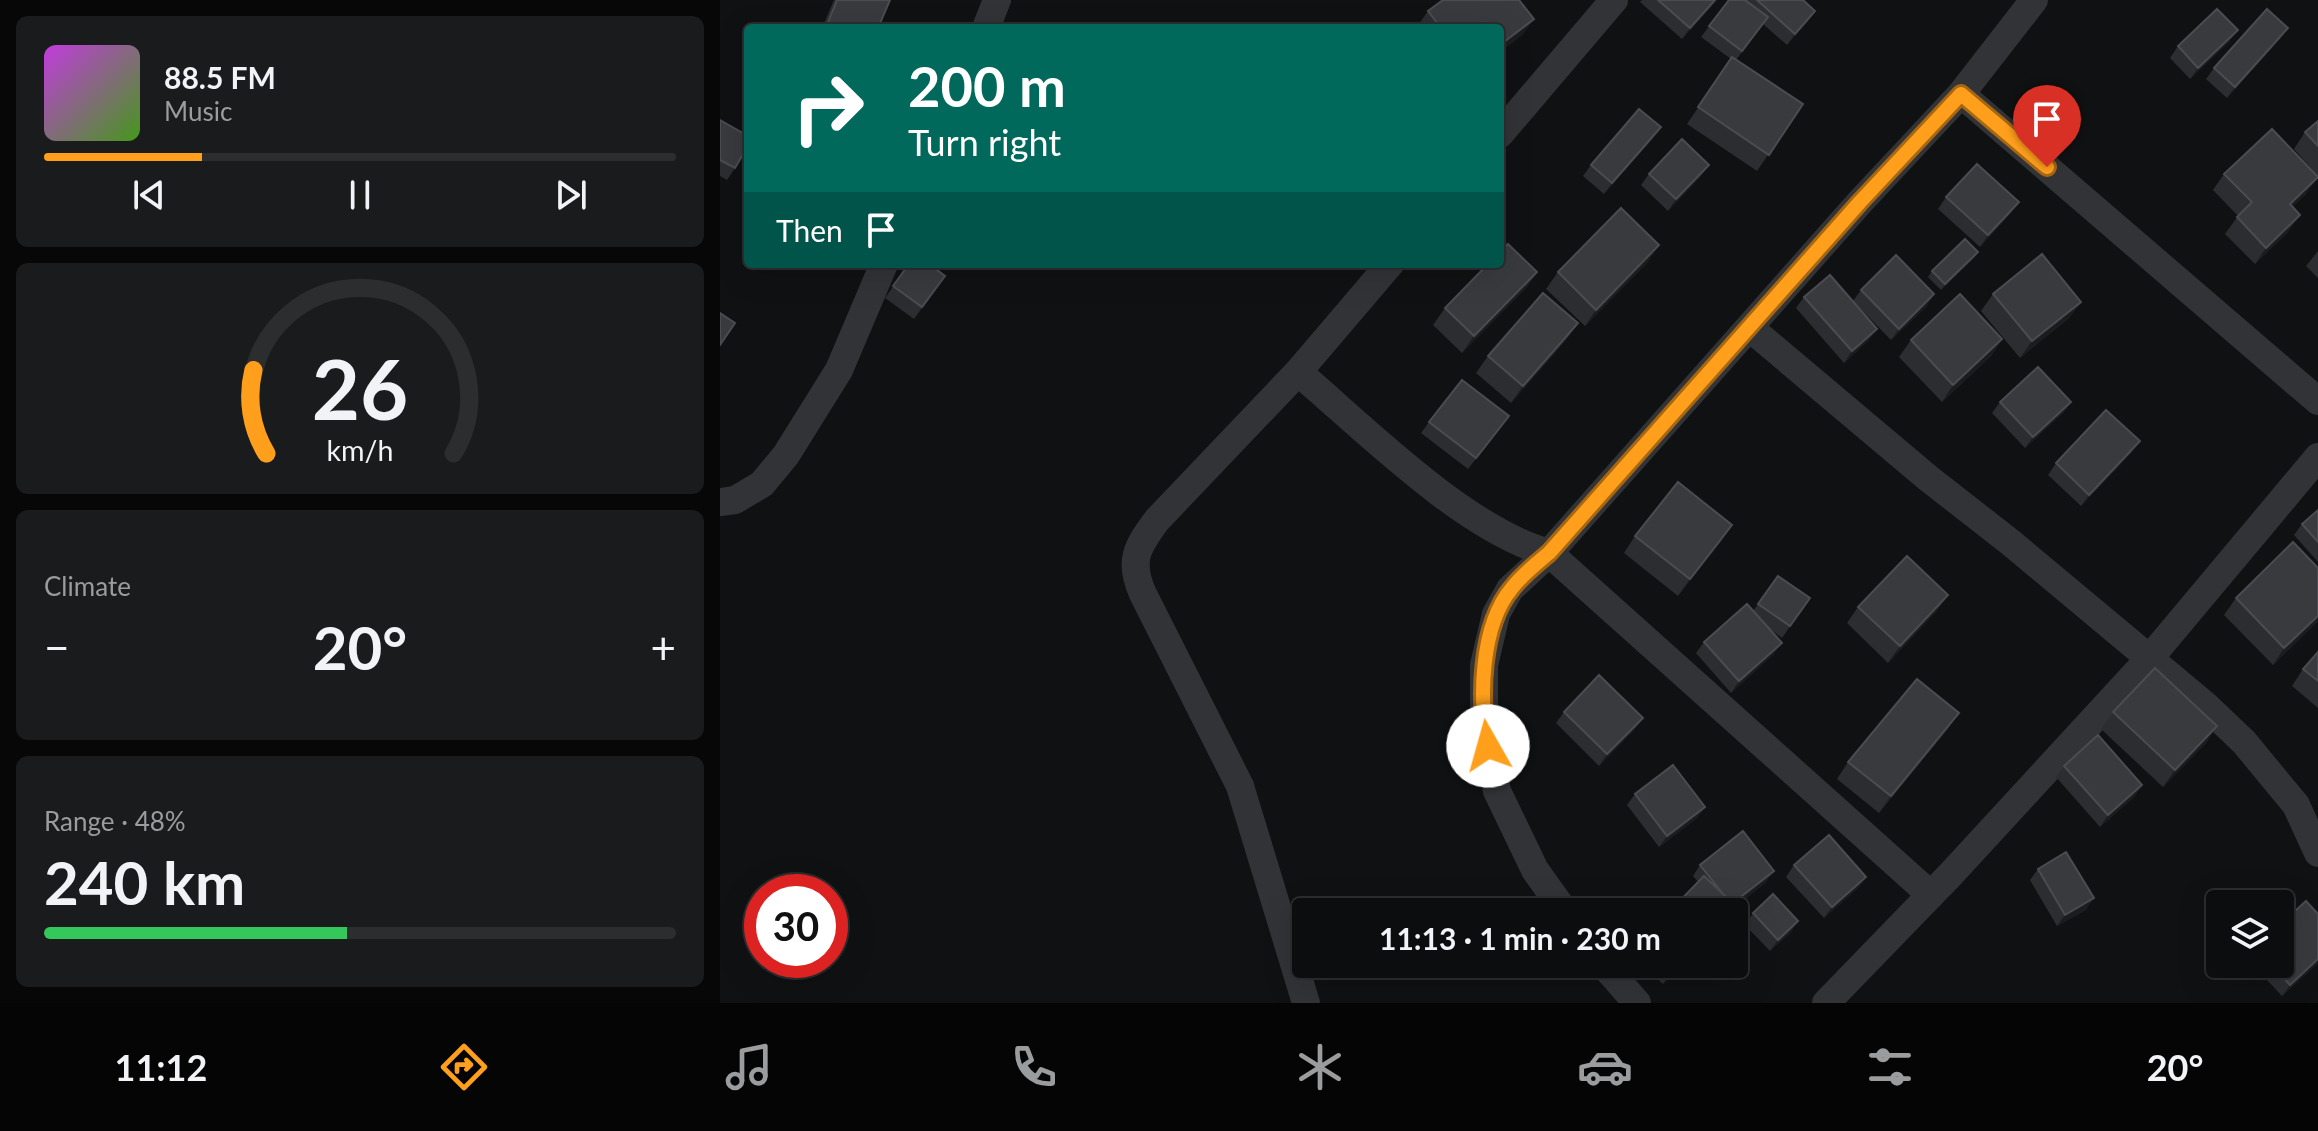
<!DOCTYPE html>
<html lang="en">
<head>
<meta charset="utf-8">
<style>
	body { margin:0; font-family:Lato,sans-serif; background:#1a1b1c; color:#f1f3f6; height:100vh; display:flex; flex-direction:column; font-size:30px; white-space:nowrap }
	* { box-sizing:border-box; margin:0 }
	p { font-size:26px; color:#9a9c9e }
	.icon { flex:none; width:44px; height:44px; fill:none; stroke:currentColor; stroke-width:2; stroke-linecap:round; stroke-linejoin:round }
	.map { position:relative; flex:1; overflow:hidden }
	.sheet { display:flex; flex-direction:column; gap:16px; padding:16px; background:#070708; width:720px }
	.sheet>* { flex:none }
	.banner { position:absolute; left:24px; top:24px; width:760px; height:244px; border-radius:8px; box-shadow:0 8px 32px #0002,0 0 0 2px #2c2d2e; background:#00695c; color:#fff; overflow:hidden }
	.fabs { position:absolute; left:1486px; top:890px; display:grid; gap:16px }
	.fabs a { display:grid; place-items:center; width:88px; height:88px; border-radius:8px; background:#0c0d0e; box-shadow:0 8px 32px #0002,0 0 0 2px #2c2d2e; font-size:40px }
	.speed { position:absolute; left:24px; top:874px; display:flex; gap:16px; font-size:40px; font-weight:700; text-align:center }
	.speed>* { display:grid; place-content:center; width:104px; height:104px; border-radius:50%; background:#0c0d0e; box-shadow:0 8px 32px #0002,0 0 0 2px #2c2d2e; line-height:1 }
	.speed .limit { border:12px solid #d22; background:#fff; color:#111 }
	.pin { position:absolute; display:grid; place-items:center; width:68px; height:68px; color:#fff; margin:-82px -34px; border-radius:50% 50% 50% 0; rotate:-45deg; box-shadow:0 0 8px #0007 }
	.pin .icon { rotate:45deg }
	.me { position:absolute; width:88px; margin:-44px; rotate:353deg; stroke-linejoin:round; filter:drop-shadow(0 0 6px #0008) }
	.turn { display:flex; align-items:center; gap:28px; height:168px; padding:0 32px; font-size:36px }
	.turn .icon { width:104px; height:104px; stroke-width:2.5 }
	.turn b { display:block; font-size:56px; line-height:68px }
	.then { display:flex; align-items:center; height:76px; padding:0 32px; background:#0003; gap:16px; font-size:30px }
	.big { font-size:60px; font-weight:700; line-height:1.1 }
	.sheet .card { flex:1; display:flex; flex-direction:column; justify-content:center; gap:12px; min-width:0; padding:0 28px; border-radius:12px; background:#1a1b1c }
	.sheet .dial { align-items:center; gap:0 }
	.dial svg { height:208px; overflow:visible; fill:none; stroke:#2c2d2e; stroke-width:7; stroke-linecap:round; text-anchor:middle }
	.dial text { fill:#f1f3f6; stroke:none }
	.song { display:flex; align-items:center; gap:24px }
	.cover { width:96px; height:96px; border-radius:12px; background:linear-gradient(135deg,hsl(290 70% 55%),hsl(100 70% 35%)) }
	.played { height:8px; border-radius:4px; background:linear-gradient(90deg,#ff9f1c 25%,#2c2d2e 25%) }
	.keys { display:flex; justify-content:space-around; direction:ltr }
	.heat { display:flex; justify-content:space-between; align-items:center; font-size:44px; direction:ltr }
	.charge { height:12px; border-radius:6px; background:linear-gradient(90deg,#34c759 48%,#2c2d2e 0) }
	.trip { position:absolute; left:572px; top:898px; width:456px; height:80px; border-radius:8px; background:#0c0d0e; box-shadow:0 8px 32px #0002,0 0 0 2px #2c2d2e; font-weight:700; line-height:80px; text-align:center }
	.tabs { display:flex; height:128px; justify-content:space-around; align-items:center; background:#050506; color:#9a9c9e }
	.tabs .icon { width:56px; height:56px }
	.tabs .selected { color:#ff9f1c }
	.tabs b { font-size:36px; color:#f1f3f6 }
	main { display:flex; flex:1; min-height:0 }
	.map>svg:first-child { display:block }
	.lines { fill:none; stroke-linecap:round; stroke-linejoin:round }
	.minor { stroke:#313337; stroke-width:28 }
	.wall { fill:#2c2d30 }
	.shaded-wall { fill:#1b1c1e }
	.building { fill:#383a3e; stroke:#494c51; stroke-width:2 }
	.route-casing { stroke:#a66712; stroke-width:20 }
	.route { stroke:#ff9f1c; stroke-width:14 }
</style>
</head>
<body>
<main>
<section class="sheet">
<div class="card">
<div class="song"><i class="cover"></i><div><b>88.5 FM</b><p>Music</p></div></div>
<div class="played"></div>
<div class="keys"><svg class="icon" aria-label="previous" viewBox="0 0 24 24"><path d="M18 5L8 12l10 7zM5 5v14"/></svg><svg class="icon" aria-label="pause" viewBox="0 0 24 24"><path d="M8 5v14M16 5v14"/></svg><svg class="icon" aria-label="next" viewBox="0 0 24 24"><path d="M6 5l10 7-10 7zM19 5v14"/></svg></div>
</div>
<div class="card dial"><svg viewBox="0 0 100 80">
<path d="M14 69A42 42 0 1 1 86 69"/>
<path d="M14 69A42 42 0 0 1 9 37" stroke="#ff9f1c"/>
<text x="50" y="56" font-size="32" font-weight="700">26</text>
<text x="50" y="72" font-size="11">km/h</text>
</svg></div>
<div class="card"><p>Climate</p>
<div class="heat"><a>−</a><b class="big">20°</b><a>+</a></div>
</div>
<div class="card"><p>Range · 48%</p><b class="big">240 km</b><div class="charge"></div></div>
</section>
<div class="map">
<svg width="1598" height="1003" viewBox="0 0 1598 1003">
	<rect width="100%" height="100%" fill="#101112"/>
	<g class="lines">
		<path class="minor" d="M266,28L277,0
			M1241,94L1598,401
			M780,134L894,0
			M1030,328L1208,478L1290,542L1484,704L1524,742L1576,805L1598,853
			M578,372C645,429 745,530 829,553L1211,895
			M0,502L15,500L42,484L66,455L119,370L164,264
			M845,912L815,870L777,791L764,724V665L776,614L790,589L829,553L1140,202L1241,94L1314,0
			M883,964L917,1003
			M586,1003L520,786L423,594C408,561 417,547 437,520L578,372L670,264
			M1106,1003L1231,874L1429,659L1598,457"/>
	</g>
	<path class="wall" d="M114,0H170L158,28H102Z
		M723,0H799L814,19L802,35L780,52V28H696L708,11Z
		M922,0H997L962,39L920,2Z
		M1009,0H1083L1095,11L1087,22L1067,45L1043,24L1016,60L1083,104L1037,171L967,124L1011,59L981,37Z
		M1560,39L1507,98L1486,79L1494,68Z
		M1510,41L1470,79L1450,58L1458,46Z
		M0,120L15,168L7,180L0,176Z
		M1598,121V176L1574,149L1585,132Z
		M933,138L884,194L863,176L871,165Z
		M929,174L981,176L948,211L921,185Z
		M1504,174L1586,194L1572,207L1580,215L1568,232L1535,264L1505,234L1518,216L1493,190Z
		M1226,197L1291,213L1260,247L1218,209Z
		M1598,251V278L1586,266Z
		M1258,252L1254,258L1221,290L1208,277L1212,271Z
		M928,262L865,326L826,289L838,272Z
		M189,264L225,276L194,319L165,298Z
		M715,264H726L721,270Z
		M817,272L806,288L742,353L713,325L725,308Z
		M1141,290L1207,306L1171,340L1133,301Z
		M1273,294L1361,302L1349,318L1300,358L1261,311Z
		M1084,297L1149,340L1124,363L1076,308Z
		M847,339L791,403L756,373L768,356Z
		M1282,339L1271,356L1222,402L1179,357L1191,340Z
		M1280,402H1351L1343,413L1305,448L1272,413Z
		M789,416L748,469L701,433L709,422Z
		M1412,452L1361,506L1328,475L1336,463Z
		M1598,510V562L1574,535L1582,524Z
		M1012,525L958,596L904,553L915,536Z
		M1598,568V621L1553,665L1504,615L1516,598Z
		M1058,576L1090,598L1062,638L1050,629L1054,654L1011,693L976,653L984,642L1033,611Z
		M1228,595L1216,612L1168,663L1127,623L1138,607Z
		M1598,652V708L1572,686L1583,669Z
		M844,712L915,729L879,766L836,723Z
		M1393,712L1497,726L1486,743L1443,787L1381,729Z
		M1239,713L1227,730L1159,813L1117,779L1128,762Z
		M1344,766L1422,785L1414,797L1380,827L1336,777Z
		M915,794L985,807L977,818L939,847L907,805Z
		M980,865L1046,882L1014,908L1011,912H949L978,882L973,876Z
		M1074,865L1146,877L1138,888L1104,918L1066,877Z
		M1318,869L1366,910L1337,926L1310,880Z
		M1033,913L1078,921L1070,933L1050,951L1025,925Z
		M1598,963L1562,996L1532,964H1560Z
		M922,964H962L943,984Z"/>
	<path class="shaded-wall" d="M995,0H997L962,39L970,28Z
		M1095,11L1087,22L1067,45L1075,34Z
		M814,19L802,35L780,52V45Z
		M1568,28L1560,39L1507,98L1515,87Z
		M1518,30L1510,41L1470,79L1478,68Z
		M941,127L933,138L884,194L892,183Z
		M989,165L981,176L948,211L956,199Z
		M1598,177L1586,194L1558,221L1570,204Z
		M1299,202L1291,213L1260,247L1268,235Z
		M1580,215L1568,232L1535,264L1546,248Z
		M939,245L928,262L865,326L876,310Z
		M1258,252L1254,258L1221,290L1225,284Z
		M817,272L806,288L742,353L754,336Z
		M1214,294L1207,306L1171,340L1179,329Z
		M1361,302L1349,318L1300,358L1312,341Z
		M858,323L847,339L791,403L803,386Z
		M1157,329L1149,340L1124,363L1132,351Z
		M1282,339L1271,356L1222,402L1233,385Z
		M1351,402L1343,413L1305,448L1313,437Z
		M1420,441L1412,452L1361,506L1369,495Z
		M1012,525L1001,542L958,596L970,579Z
		M1228,595L1216,612L1168,663L1180,646Z
		M1598,616V621L1553,665L1564,648Z
		M1062,643L1054,654L1011,693L1019,681Z
		M1239,713L1227,730L1159,813L1171,796Z
		M923,718L915,729L879,766L887,754Z
		M1497,726L1486,743L1443,787L1455,770Z
		M1422,785L1414,797L1380,827L1388,815Z
		M985,807L977,818L939,847L947,836Z
		M1054,871L1046,882L1014,908L1010,912H1009L1012,904Z
		M1146,877L1138,888L1104,918L1112,907Z
		M1374,898L1366,910L1337,926L1345,915Z
		M1078,921L1070,933L1050,951L1058,940Z
		M1598,959V963L1562,996L1570,985Z
		M958,964H962L943,984L954,967Z"/>
	<path class="building" d="M117,0H170L158,28H114L107,25Z
		M723,0H799L814,19L780,45V28H721L708,11Z
		M938,0H995L970,28Z
		M1009,0H1025L1048,17L1022,51L989,26Z
		M1037,0H1083L1095,11L1075,34Z
		M1497,9L1518,30L1478,68L1458,46Z
		M1547,9L1568,28L1515,87L1494,68Z
		M1012,57L1083,104L1049,155L978,107Z
		M919,109L941,127L892,183L871,165Z
		M0,120L28,136V146L15,168L0,160Z
		M1598,121V146L1585,132Z
		M1552,129L1598,177L1570,204L1580,215L1546,248L1517,217L1532,202L1504,174Z
		M962,139L989,165L956,199L929,174Z
		M1257,164L1299,202L1268,235L1226,197Z
		M901,208L939,245L876,310L838,272Z
		M1245,239L1258,252L1225,284L1212,271Z
		M788,244L817,272L754,336L725,308L768,264H780V252Z
		M1322,254L1361,302L1312,341L1273,294Z
		M1176,255L1214,294L1179,329L1141,290Z
		M189,264H209L225,276L202,307L173,286Z
		M1110,275L1157,329L1132,351L1084,297Z
		M823,293L858,323L803,386L768,356Z
		M1240,294L1282,339L1233,385L1191,340Z
		M0,313L15,323L0,345Z
		M1318,367L1351,402L1313,437L1280,402Z
		M742,380L789,416L756,458L709,422Z
		M1386,410L1420,441L1369,495L1336,463Z
		M958,482L1012,525L970,579L915,536Z
		M1598,510V542L1582,524Z
		M1573,542L1598,568V616L1564,648L1516,598Z
		M1187,556L1228,595L1180,646L1138,607Z
		M1058,576L1090,598L1070,626L1038,604Z
		M1027,604L1062,643L1019,681L984,642Z
		M1598,652V681L1583,669Z
		M1435,668L1497,726L1455,770L1393,712Z
		M879,675L923,718L887,754L844,712Z
		M1197,679L1239,713L1171,796L1128,762Z
		M1378,735L1422,785L1388,815L1344,766Z
		M953,765L985,807L947,836L915,794Z
		M1023,831L1054,871L1013,903L1004,895L980,865Z
		M1109,835L1146,877L1112,907L1074,865Z
		M1346,852L1374,898L1345,915L1318,869Z
		M984,876L1015,905L1009,912H949Z
		M1053,894L1078,921L1058,940L1033,913Z
		M1586,901L1598,914V959L1570,985L1551,964H1560V925Z"/>
	<g class="lines">
		<defs>
			<path id="route" d="M768,746C759,700 760,626 792,588C802,575 816,564 829,553L1140,202L1241,94L1327,167"/>
		</defs>
		<use href="#route" class="route-casing"/>
		<use href="#route" class="route"/>
	</g>
</svg>
<div class="fabs">
<a><svg class="icon" aria-label="layers" viewBox="0 0 24 24"><path d="M12 4l9 5-9 5-9-5zM3 14l9 5 9-5"/></svg></a>
</div>
<div class="speed"><div class="limit">30</div></div>
<div class="pin" style="left:1327px;top:167px;background:#d93025"><svg class="icon" aria-label="arrive" viewBox="0 0 24 24"><path d="M6 21V4h12l-3 4 3 4H6"/></svg></div>
<svg class="me" style="left:768px;top:746px" viewBox="-20 -20 40 40"><circle r="19" fill="#fff"/><path d="M0-13L10 11 0 6-10 11z" fill="#ff9f1c"/></svg>
<div class="trip">11:13 · 1 min · 230 m</div>
<div class="banner">
<div class="turn"><svg class="icon" aria-label="right" viewBox="0 0 24 24"><path d="M7 20v-9h11M14 6l5 5-5 5"/></svg><div><b>200 m</b>Turn right</div></div>
<div class="then">Then<svg class="icon" aria-label="arrive" viewBox="0 0 24 24"><path d="M6 21V4h12l-3 4 3 4H6"/></svg></div>
</div>
</div>
</main>
<nav class="tabs">
<b>11:12</b>
<svg class="icon selected" aria-label="directions" viewBox="0 0 24 24"><path d="M12 3l9 9-9 9-9-9zM9 14v-3h6M13 9l2 2-2 2"/></svg>
<svg class="icon" aria-label="music" viewBox="0 0 24 24"><path d="M9 18V5l10-2v13"/><circle cx="6" cy="18" r="3"/><circle cx="16" cy="16" r="3"/></svg>
<svg class="icon" aria-label="phone" viewBox="0 0 24 24"><path d="M5 4h4l2 5-3 2q2 4 5 5l2-3 5 2v4C11 20 4 13 5 4z"/></svg>
<svg class="icon" aria-label="climate" viewBox="0 0 24 24"><path d="M12 3v18M4 7l16 10M4 17L20 7"/></svg>
<svg class="icon" aria-label="car" viewBox="0 0 24 24"><path d="M5 17H2v-5l4-1 3-4h7l3 4 3 1v5h-3M9 17h6M6 11h13"/><circle cx="7" cy="17" r="2"/><circle cx="17" cy="17" r="2"/></svg>
<svg class="icon" aria-label="filters" viewBox="0 0 24 24"><path d="M4 7h16M4 17h16"/><circle cx="9" cy="7" r="2"/><circle cx="15" cy="17" r="2"/></svg>
<b>20°</b>
</nav>
</body>
</html>
